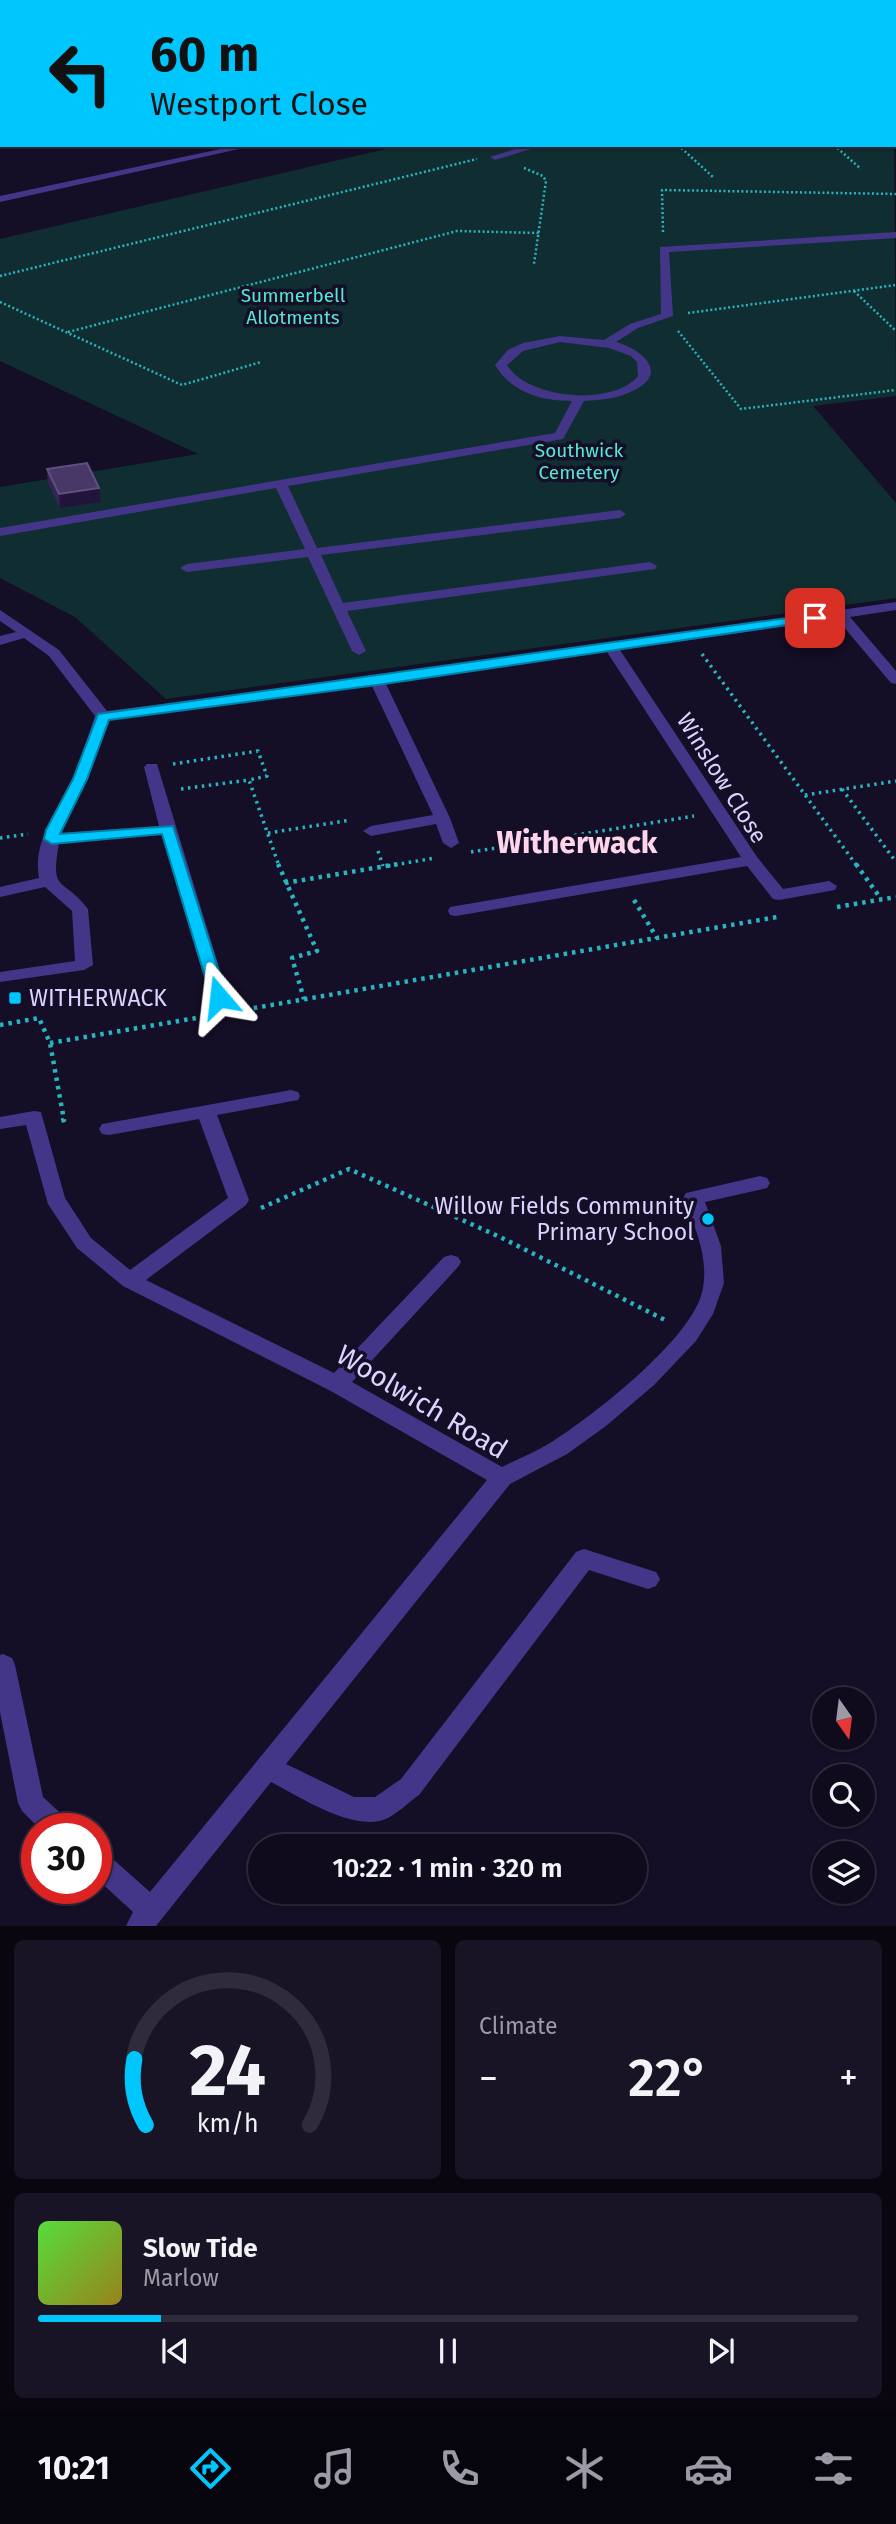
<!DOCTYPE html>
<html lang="en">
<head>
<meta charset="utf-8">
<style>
	body { margin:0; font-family:"Fira Sans",sans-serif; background:#191326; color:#f1f3f6; height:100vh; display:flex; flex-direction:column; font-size:26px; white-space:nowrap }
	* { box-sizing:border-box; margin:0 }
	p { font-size:23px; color:#9c9aa4 }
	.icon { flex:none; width:38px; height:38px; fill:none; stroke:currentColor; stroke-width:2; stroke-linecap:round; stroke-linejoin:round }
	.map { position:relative; height:1926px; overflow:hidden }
	.sheet { display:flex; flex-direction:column; gap:14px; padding:14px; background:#090610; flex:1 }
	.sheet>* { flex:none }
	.top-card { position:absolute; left:0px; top:0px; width:896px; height:147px; box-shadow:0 2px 5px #0004,0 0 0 2px #302b3b; background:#00c6fe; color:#111; overflow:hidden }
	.needle { width:46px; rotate:166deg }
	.fabs { position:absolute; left:812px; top:1687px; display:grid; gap:14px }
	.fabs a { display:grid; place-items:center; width:63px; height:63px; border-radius:50%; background:#100a1d; box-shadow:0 2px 5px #0004,0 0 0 2px #302b3b; font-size:35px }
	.speed { position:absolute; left:21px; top:1813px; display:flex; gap:14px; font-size:35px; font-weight:700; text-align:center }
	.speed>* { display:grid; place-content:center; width:91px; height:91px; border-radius:50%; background:#100a1d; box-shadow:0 2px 5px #0004,0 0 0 2px #302b3b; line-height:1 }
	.speed .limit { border:10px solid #d22; background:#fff; color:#111 }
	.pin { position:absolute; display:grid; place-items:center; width:60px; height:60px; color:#fff; margin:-30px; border-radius:14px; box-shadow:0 4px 10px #0006 }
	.me { position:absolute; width:77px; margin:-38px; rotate:343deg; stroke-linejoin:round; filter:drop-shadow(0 0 5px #0008) }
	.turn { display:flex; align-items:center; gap:24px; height:147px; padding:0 35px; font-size:32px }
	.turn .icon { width:91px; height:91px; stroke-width:2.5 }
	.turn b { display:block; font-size:49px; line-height:60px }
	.big { font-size:52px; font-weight:600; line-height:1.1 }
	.sheet .card { flex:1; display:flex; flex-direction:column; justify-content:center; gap:10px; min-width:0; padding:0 24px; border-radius:10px; background:#191326 }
	.sheet .dial { align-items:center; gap:0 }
	.dial svg { height:182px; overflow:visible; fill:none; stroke:#302b3b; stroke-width:7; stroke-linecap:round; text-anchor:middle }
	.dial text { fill:#f1f3f6; stroke:none }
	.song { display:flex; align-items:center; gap:21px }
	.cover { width:84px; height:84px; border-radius:10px; background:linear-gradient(135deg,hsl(110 70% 55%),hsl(50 70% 35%)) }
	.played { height:7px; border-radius:4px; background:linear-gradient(90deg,#00c6fe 15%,#302b3b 15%) }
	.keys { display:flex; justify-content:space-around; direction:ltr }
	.heat { display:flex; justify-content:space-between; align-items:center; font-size:38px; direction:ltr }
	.sheet .tiles { flex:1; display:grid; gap:14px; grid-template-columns:1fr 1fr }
	.card:last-child { grid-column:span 2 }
	.trip { position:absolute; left:248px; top:1834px; width:399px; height:70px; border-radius:35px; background:#100a1d; box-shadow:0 2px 5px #0004,0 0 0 2px #302b3b; font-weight:600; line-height:70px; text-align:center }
	.tab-bar { display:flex; height:112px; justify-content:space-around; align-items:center; background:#06040c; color:#9c9aa4 }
	.tab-bar .icon { width:49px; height:49px }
	.tab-bar .active { color:#00c6fe }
	.tab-bar b { font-size:32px; color:#f1f3f6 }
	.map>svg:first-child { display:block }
	.green { fill:#102e31 }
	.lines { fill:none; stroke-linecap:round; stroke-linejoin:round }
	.path-far2 { stroke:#28b5bf; stroke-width:2.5; stroke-dasharray:2 2.5; stroke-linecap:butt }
	.path-far1 { stroke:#28b5bf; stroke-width:3.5; stroke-dasharray:2.5 4.5; stroke-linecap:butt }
	.path { stroke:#28b5bf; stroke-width:4.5; stroke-dasharray:3.5 5; stroke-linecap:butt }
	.minor { fill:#433688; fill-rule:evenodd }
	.wall { fill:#352556 }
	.shaded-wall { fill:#20143b }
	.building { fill:#473868; stroke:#5e5080; stroke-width:2 }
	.route { fill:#00c6fe; stroke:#0081a5; stroke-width:2 }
	.poi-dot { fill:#00c6fe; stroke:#150e27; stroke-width:2.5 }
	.labels { text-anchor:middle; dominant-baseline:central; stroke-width:7; stroke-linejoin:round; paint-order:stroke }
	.far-park-label { font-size:19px; fill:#57e7d4; stroke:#150e27 }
	.street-label { font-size:23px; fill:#ddd3ff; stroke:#150e27 }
	.poi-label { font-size:23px; fill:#ddd3ff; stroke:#150e27; text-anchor:start }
	.near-street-label { font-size:28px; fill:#ddd3ff; stroke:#150e27 }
	.district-label { font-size:30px; font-weight:bold; fill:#ffd5eb; stroke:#150e27 }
</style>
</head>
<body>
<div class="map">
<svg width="896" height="1926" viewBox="0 0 896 1926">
	<rect width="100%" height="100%" fill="#150e27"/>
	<path class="green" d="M894,135L896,396L813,406L896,503V598L166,699L75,617L0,578V487L198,454L0,361V239L403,145H894Z"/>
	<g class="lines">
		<path class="path-far2" d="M856,0L858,2
			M678,145L713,177
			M834,145L861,169
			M524,168L543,176L546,181L534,264
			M663,232L662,190L896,194
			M0,276L477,159
			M854,291L896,331
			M0,302L182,385L261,362
			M688,313L896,285
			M678,331L741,409L896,390
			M68,332L457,231L539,233"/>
		<path class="path-far1" d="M702,654L857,866
			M173,764L258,751L267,776L249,780
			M181,789L249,780L279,866
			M842,789L896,862
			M805,795L896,781
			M268,833L351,820
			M0,838L28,834
			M378,851L383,866
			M471,852L694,816
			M388,866L435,858"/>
		<path class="path" d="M278,864L317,951L292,958L304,999
			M856,864L881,899
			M285,883L398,864
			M634,900L657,938
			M837,907L896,897
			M237,1011L777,917
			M0,1025L39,1018L50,1043L64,1120L60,1121
			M50,1043L208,1016
			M261,1208L349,1169L500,1237L667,1321"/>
		<path class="minor" d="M39,0H47L37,2Z
			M145,0H184L182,2Z
			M371,0H379V2H371Z
			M477,0H485L487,2H478Z
			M680,0H689L691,2H681Z
			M741,0H752L739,2Z
			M0,38H2L0,44Z
			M0,78L2,79V85L0,84Z
			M239,145H257L0,202V196Z
			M528,145H544L495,160L490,157Z
			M896,232V238L669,252L673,316L638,328L616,342C647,351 670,377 628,393C614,399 599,400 584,401L563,439L288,486L317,548L620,510L626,514L620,518L321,555L343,603L650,562L657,566L655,569L347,611L366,651L359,655L352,651L308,557L187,572L180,568L187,564L305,549L276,488L0,536V528L555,433L572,401C541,401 512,393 495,365L508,350L523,343L560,336L604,340L630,324L661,314L660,247ZM560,342L609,348L631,356L637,362L638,376C612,407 527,399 507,365L523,351Z
			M896,602V610L850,617L896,671V684L891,683L837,619L620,650L757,857L783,889L829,881L837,886L835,890L779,900L773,899L747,866L456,916L450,915L448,911L450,907L456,906L741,857L607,652L386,684L450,818L459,843L451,848L443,843L436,824L371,836L363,831L371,826L433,815L372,686L109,720L88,779L60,833L159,826L144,767L147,764H157L228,997L219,1003L210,997L162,835L59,843C50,895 62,875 88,909L93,965L84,970L0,982V972L75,961L72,911L45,887L0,897V887L39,878C32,840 59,810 73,777C81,757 88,737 95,716L49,656L24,638L0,645V636L16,632L0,621V610L59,650L107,711L377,677Z
			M291,1090L298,1092L300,1096L298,1100L217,1115L249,1200L246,1205L146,1280L334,1373L444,1257L451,1255L458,1257L461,1262L458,1267L352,1382L502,1467C518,1459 535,1452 550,1443C592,1417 686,1343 701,1296C711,1263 696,1228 683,1198L686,1193L760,1176L767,1178L770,1183L767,1188L705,1202L721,1246L724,1283L713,1314L696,1341L654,1385L606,1426L567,1454L510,1484L286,1764L354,1797H375L401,1779L576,1552L584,1549L656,1572L660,1579L656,1586L648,1589L589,1570L419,1795C409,1802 399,1812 388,1818C356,1834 300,1797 271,1782L156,1926H126L133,1912L96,1878V1849L105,1852L150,1892L487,1480L329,1390L123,1286L77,1248L48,1204L26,1125L0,1129V1117L34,1111L41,1112L65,1198L91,1238L130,1270L228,1198L199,1119L109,1135L102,1134L99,1129L102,1124Z
			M3,1654L12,1658L15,1665L43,1797L68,1820L72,1829H40L22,1811L18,1803L0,1712V1655Z"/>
	</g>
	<path class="wall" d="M894,30H896V47L894,46Z
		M47,469L99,488L101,502L60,508L48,483Z"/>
	<path class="shaded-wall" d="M99,488L101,502L60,508L59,494Z"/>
	<path class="building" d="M87,463L99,488L59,494L47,469Z"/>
	<path class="route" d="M815,614L822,618L820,620L377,685L109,720L87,779L60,834L173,826L227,997L225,1001L219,1002L211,997L162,834L52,844L44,839L46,830L73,779L98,714Z"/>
	<g class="poi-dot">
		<rect x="8" y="991" width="14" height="14" rx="3.5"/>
		<circle cx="708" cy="1219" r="7"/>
	</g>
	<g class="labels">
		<g class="far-park-label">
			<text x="293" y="295">Summerbell<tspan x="293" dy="22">Allotments</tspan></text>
			<text x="579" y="450">Southwick<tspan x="579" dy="22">Cemetery</tspan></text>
		</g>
		<g class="street-label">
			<text transform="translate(722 778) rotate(58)">Winslow Close</text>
		</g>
		<g class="poi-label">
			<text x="29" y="998">WITHERWACK</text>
			<text x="694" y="1206" text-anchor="end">Willow Fields Community<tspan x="694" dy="26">Primary School</tspan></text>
		</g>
		<g class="near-street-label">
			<text transform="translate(422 1402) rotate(31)">Woolwich Road</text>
		</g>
		<g class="district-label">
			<text x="577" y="843">Witherwack</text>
		</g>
	</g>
</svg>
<div class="fabs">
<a><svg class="needle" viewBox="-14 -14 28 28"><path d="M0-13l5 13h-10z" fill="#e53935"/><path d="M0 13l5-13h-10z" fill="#9c9aa4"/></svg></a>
<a><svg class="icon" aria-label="search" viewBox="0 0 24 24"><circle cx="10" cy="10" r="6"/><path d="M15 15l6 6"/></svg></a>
<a><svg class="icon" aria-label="layers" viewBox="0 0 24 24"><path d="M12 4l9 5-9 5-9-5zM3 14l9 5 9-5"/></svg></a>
</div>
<div class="speed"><div class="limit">30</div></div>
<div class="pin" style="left:815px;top:618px;background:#d93025"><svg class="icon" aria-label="arrive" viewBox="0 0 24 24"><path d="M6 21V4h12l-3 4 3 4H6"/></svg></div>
<svg class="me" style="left:219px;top:997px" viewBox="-20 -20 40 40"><path d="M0-17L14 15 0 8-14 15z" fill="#00c6fe" stroke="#fff" stroke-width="4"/></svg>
<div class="trip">10:22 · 1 min · 320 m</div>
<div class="top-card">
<div class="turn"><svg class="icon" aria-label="left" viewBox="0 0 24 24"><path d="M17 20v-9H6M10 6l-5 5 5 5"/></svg><div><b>60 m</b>Westport Close</div></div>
</div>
</div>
<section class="sheet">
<div class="tiles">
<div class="card dial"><svg viewBox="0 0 100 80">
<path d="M14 69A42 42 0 1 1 86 69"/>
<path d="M14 69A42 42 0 0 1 9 40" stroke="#00c6fe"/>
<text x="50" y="56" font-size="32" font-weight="700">24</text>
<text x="50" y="72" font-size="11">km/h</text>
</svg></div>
<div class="card"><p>Climate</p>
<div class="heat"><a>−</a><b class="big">22°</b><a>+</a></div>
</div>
<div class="card">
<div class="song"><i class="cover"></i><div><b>Slow Tide</b><p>Marlow</p></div></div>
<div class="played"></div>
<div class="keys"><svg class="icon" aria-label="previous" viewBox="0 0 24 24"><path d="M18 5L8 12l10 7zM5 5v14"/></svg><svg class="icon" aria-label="pause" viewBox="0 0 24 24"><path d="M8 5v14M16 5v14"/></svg><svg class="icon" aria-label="next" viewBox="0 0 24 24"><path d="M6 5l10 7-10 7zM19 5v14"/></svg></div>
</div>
</div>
</section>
<nav class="tab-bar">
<b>10:21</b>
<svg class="icon active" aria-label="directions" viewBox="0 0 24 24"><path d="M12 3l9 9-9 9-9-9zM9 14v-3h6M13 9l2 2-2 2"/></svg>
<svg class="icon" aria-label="music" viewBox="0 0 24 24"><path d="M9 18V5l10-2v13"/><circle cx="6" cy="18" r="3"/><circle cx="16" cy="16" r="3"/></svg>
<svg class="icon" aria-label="phone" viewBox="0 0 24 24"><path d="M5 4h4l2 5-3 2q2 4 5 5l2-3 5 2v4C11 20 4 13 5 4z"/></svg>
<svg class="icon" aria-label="climate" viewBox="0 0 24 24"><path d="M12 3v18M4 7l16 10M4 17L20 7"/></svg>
<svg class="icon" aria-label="car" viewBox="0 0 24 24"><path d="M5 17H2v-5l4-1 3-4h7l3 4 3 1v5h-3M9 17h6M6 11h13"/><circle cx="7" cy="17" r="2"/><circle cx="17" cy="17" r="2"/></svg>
<svg class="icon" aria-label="filters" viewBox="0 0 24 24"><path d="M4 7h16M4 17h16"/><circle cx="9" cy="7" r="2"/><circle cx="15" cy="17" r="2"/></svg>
</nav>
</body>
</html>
